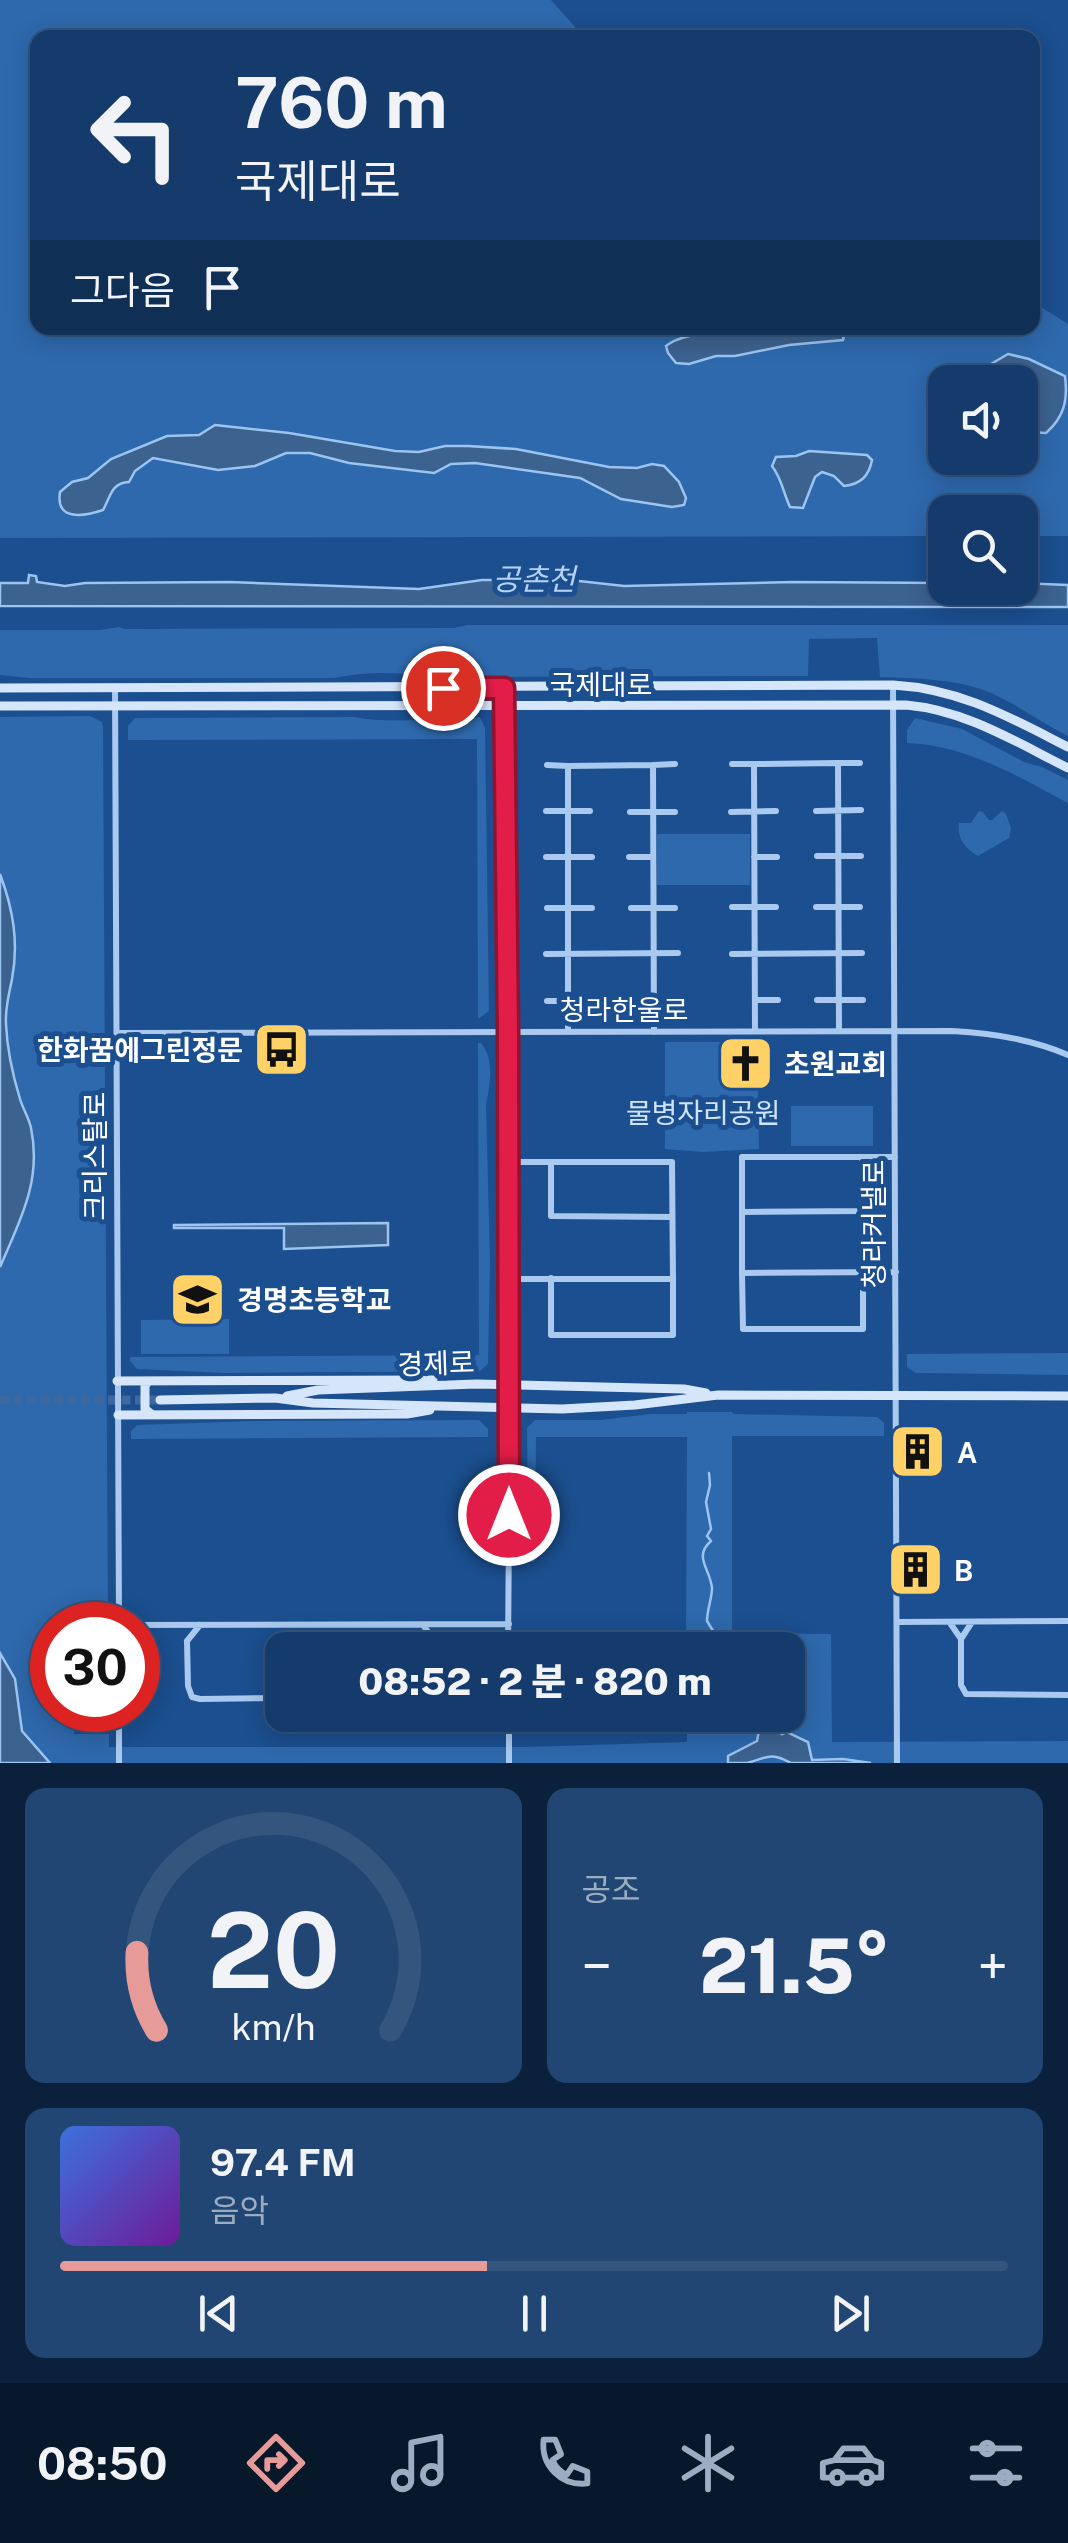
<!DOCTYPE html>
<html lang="ko">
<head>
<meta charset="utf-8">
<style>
	body { margin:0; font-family:"Public Sans","Noto Sans KR",sans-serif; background:#214673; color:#f1f3f6; height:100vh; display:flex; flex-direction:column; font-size:38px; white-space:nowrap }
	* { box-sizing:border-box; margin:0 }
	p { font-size:32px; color:#9dadc1 }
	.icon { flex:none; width:55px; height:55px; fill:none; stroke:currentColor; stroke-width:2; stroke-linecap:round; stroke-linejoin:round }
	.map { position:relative; height:1763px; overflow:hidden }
	.side { display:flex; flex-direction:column; gap:25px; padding:25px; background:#0b203b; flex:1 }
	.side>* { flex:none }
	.banner { position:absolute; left:30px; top:30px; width:1010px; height:305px; border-radius:20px; box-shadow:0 5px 25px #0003,0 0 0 2px #33557e; background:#143b6b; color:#f1f3f6; overflow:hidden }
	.tools { position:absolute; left:928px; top:365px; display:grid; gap:20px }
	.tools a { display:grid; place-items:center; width:110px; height:110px; border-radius:20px; background:#143b6b; box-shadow:0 5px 25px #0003,0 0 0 2px #33557e; font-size:50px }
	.speed { position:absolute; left:30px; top:1602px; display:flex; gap:20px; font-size:50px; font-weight:700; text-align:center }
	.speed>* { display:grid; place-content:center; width:130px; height:130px; border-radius:50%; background:#143b6b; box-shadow:0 5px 25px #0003,0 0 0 2px #33557e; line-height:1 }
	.speed .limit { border:15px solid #d22; background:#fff; color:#111 }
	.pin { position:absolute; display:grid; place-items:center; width:85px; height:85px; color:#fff; margin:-42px; border:5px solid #fff; border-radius:50%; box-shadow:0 2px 10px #0007 }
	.me { position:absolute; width:110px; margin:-55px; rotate:0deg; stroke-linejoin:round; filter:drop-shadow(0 0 8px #0008) }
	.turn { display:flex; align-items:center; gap:35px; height:210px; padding:0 40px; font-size:45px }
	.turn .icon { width:130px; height:130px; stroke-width:2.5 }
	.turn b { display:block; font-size:70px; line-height:85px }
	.then { display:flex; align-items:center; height:95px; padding:0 40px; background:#0003; gap:20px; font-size:38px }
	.big { font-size:75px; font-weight:800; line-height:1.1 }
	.side .card { flex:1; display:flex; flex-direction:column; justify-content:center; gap:15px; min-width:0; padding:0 35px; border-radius:20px; background:#214673 }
	.side .dial { align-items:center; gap:0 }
	.dial svg { height:260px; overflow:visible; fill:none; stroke:#33557e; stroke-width:7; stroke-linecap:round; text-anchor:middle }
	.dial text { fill:#f1f3f6; stroke:none }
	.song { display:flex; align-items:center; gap:30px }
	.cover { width:120px; height:120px; border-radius:15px; background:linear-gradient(135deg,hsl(220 70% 55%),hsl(280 70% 35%)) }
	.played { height:10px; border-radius:5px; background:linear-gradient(90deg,#e69b98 45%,#33557e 45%) }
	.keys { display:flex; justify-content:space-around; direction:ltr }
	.heat { display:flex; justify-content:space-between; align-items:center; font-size:55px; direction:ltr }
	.side .tiles { flex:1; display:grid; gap:25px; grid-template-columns:1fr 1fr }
	.card:last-child { grid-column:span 2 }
	.trip { position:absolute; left:265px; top:1632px; width:540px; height:100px; border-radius:20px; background:#143b6b; box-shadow:0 5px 25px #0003,0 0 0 2px #33557e; font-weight:800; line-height:100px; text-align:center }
	.tabs { display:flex; height:160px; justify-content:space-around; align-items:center; background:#08182b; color:#9dadc1 }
	.tabs .icon { width:70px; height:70px }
	.tabs .current { color:#e69b98 }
	.tabs b { font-size:45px; color:#f1f3f6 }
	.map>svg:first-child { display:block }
	.green { fill:#2e69ad; fill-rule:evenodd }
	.water { fill:#3c6290; stroke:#9cc4f0; stroke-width:2.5 }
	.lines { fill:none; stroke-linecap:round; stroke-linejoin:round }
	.stream { stroke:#9cc4f0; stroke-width:2.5 }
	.secondary-tunnel { stroke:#3d69a0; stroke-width:9; stroke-dasharray:9 4.5; stroke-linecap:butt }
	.street { stroke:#a9c9ee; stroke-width:6 }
	.secondary { stroke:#d6e6fa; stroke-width:9 }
	.route-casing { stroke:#92132f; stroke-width:25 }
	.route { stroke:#e11d48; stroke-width:18 }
	.labels { text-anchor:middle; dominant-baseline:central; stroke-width:10; stroke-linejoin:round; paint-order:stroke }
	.street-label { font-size:28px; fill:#fff; stroke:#1b4f8f }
	.poi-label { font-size:28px; font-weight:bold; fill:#fff; stroke:#1b4f8f; text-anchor:start }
	.park-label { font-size:28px; fill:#cfe3fa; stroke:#1b4f8f }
	.water-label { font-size:30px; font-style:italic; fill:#b5d3f5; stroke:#1b4f8f }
</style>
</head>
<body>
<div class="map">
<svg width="1068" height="1763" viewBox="0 0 1068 1763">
	<rect width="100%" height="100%" fill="#1b4f8f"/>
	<path class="green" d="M0,0H551L584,37L38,38V328H1032L1033,302L1068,324V536H1020V512H945V536L0,538ZM945,382H1020V458H945Z
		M467,625H1068V736C1042,723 1018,705 991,693C960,679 913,678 880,677L877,638L809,639L808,676L425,677C395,671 364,672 334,678H30L0,675V630H100L119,627L124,629L454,628Z
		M90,716L102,722L103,727L108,1625H52V1710H73L74,1734H109V1747H527L687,1742V1715H788V1650H686L687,1437H536L535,1562H529L528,1557L527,1428L535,1420H600L651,1414H687V1412H732L733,1414L877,1417L884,1423V1436H732V1633L831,1634L832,1742L1068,1741V1763H0V717Z
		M354,717C396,725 438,717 480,717L485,728L489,1011L478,1019L477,739L128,740V726L135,718Z
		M915,718L962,729L1024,762L1042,767L1068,780V803C1018,776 965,745 907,743V730Z
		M979,811L983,812L989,820H992L1002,811L1006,814L1011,828L1009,838L978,856C965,848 957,839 959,823H971Z
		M657,834H750V885H657Z
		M665,1042H731V1085H758L759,1149L703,1152L665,1149Z
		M478,1043H481C495,1060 490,1084 486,1105L490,1260L488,1364L480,1371L224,1373L137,1369L130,1361V1357L479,1355Z
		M791,1106H873V1146H791Z
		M229,1319V1354H141V1320Z
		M1068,1353V1375L916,1373L907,1367V1354Z
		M479,1420L488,1429V1437L131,1439V1431L137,1425L259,1421Z"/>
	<path class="water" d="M729,328H843L845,329L843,340L789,345L735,356H716L689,364L676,363L668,353L666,346C682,333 709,335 729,328Z
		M1008,354L1029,359L1065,376C1068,401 1064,417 1046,433L1030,432L1021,426L1020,382H995L984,368Z
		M215,425L289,433L395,451L419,452L445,446H468L516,449L609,467L637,468L652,464L664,466L679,482L686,498L684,505L672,507L621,499L580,478L475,463L451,464L434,473L349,463L310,453H286L255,466L218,470L153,458L135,471L129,482C111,483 111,496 103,510C85,516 55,522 60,492L72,482L88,478L111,459L167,436L199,435Z
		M809,451L867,455L872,460C869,476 861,484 844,486L834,476L822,472L815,477L803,508L790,507C783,492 782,479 772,466L776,457L796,456Z
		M29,575L36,576L37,582L65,586L85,583L230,582L419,589L482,580H570L624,586L793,582L945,583V588H1020V583L1068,585V607L0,606V583H28Z
		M0,874C13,909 19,942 12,979C9,995 5,1007 6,1024C7,1048 13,1076 20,1099C23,1109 29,1118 31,1128C42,1181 20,1220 0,1267Z
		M388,1223V1245L284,1249V1228H174V1225Z
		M0,1653L15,1679L22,1731L50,1763H0Z
		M762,1715H769L768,1725L782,1734L787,1732L808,1742L812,1760L843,1759L871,1763H791C769,1751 767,1758 747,1763C741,1763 735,1763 728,1763V1756L757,1741Z"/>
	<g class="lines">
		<path class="stream" d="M709,1473L710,1485L706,1502L711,1529L707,1536L711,1541C693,1557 710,1568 712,1588C712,1598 707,1610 707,1621L718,1639"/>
		<path class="secondary-tunnel" d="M0,1400H160"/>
		<path class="street" d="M893,685L897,1763
			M115,687L119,1625
			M504,688L510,1407L508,1650
			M838,763H860
			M732,764H754
			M547,765L568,766
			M653,765L675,764
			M546,811H590
			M816,811L861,810
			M630,812H675
			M731,812L776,811
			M817,856H861
			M546,857H592
			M629,857H653
			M754,857H777
			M732,907H776
			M816,907H860
			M547,908H592
			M631,908H675
			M546,954L678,953
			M732,954L862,953
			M755,1000H778
			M817,1000H863
			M547,1001H568
			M755,1031L754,764L838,763L839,1031
			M568,1032V766L653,765L654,1032
			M117,1033L952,1031C992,1033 1031,1039 1068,1055
			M895,1157H742V1273L896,1272
			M508,1162H672L673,1279H508
			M551,1162V1216L672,1217
			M742,1212L863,1211L862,1157
			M742,1273L743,1329H863V1272
			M551,1278V1335H673V1279
			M897,1622L1068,1621
			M950,1623L961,1639L972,1622
			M119,1625L509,1624
			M423,1625L434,1640
			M961,1639V1685L966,1694L1068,1695
			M187,1641L188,1686L192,1697L200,1699L282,1698
			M187,1641L200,1625
			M119,1710V1763
			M509,1715V1763"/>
		<path class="secondary" d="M0,688L893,685C961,689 1009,717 1068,747
			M0,706L906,705C965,710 1016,742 1068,768
			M117,1381L433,1380
			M149,1381L145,1385V1409L151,1414
			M287,1396L318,1390L476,1384L684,1389L706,1393
			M160,1400L275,1398L313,1403L562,1409L635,1405L718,1395L1068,1396
			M118,1415L407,1414L430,1410"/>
	</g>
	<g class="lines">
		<defs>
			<path id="route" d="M443,688H504L508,1032L509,1515"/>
		</defs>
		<use href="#route" class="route-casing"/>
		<use href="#route" class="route"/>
	</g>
	<defs>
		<symbol id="bus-square" viewBox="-11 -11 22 22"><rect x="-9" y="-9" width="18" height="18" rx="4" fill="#ffd166" stroke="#1b4f8f"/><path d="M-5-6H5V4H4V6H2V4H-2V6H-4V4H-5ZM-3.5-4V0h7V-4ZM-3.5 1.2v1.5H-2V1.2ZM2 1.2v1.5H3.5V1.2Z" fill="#111"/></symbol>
		<symbol id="church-square" viewBox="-11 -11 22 22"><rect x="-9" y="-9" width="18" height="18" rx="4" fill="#ffd166" stroke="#1b4f8f"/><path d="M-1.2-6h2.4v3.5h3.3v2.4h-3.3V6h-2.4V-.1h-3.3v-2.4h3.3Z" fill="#111"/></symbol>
		<symbol id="school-square" viewBox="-11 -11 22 22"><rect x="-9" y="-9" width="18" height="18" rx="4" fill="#ffd166" stroke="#1b4f8f"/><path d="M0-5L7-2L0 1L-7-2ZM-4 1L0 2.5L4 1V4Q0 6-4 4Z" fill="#111"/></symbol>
		<symbol id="building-square" viewBox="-11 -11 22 22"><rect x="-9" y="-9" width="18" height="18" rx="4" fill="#ffd166" stroke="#1b4f8f"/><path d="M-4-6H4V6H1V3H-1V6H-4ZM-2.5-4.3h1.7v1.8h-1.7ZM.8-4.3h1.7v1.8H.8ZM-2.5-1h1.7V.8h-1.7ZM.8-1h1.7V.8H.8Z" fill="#111"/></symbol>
	</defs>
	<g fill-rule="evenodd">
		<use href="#bus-square" x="250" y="1018" width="63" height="63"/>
		<use href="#church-square" x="714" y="1032" width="63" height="63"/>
		<use href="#school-square" x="166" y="1268" width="63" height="63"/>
		<use href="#building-square" x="886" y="1420" width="63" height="63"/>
		<use href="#building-square" x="884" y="1538" width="63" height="63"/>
	</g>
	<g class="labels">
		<g class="street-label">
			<text x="601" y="684">국제대로</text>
			<text x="624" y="1009">청라한울로</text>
			<text transform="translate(94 1156) rotate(-90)">크리스탈로</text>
			<text transform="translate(873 1224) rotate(-90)">청라커낼로</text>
			<text transform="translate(436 1363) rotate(-2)">경제로</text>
		</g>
		<g class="poi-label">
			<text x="243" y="1049" text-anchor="end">한화꿈에그린정문</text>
			<text x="784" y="1063">초원교회</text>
			<text x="237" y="1299">경명초등학교</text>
			<text x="957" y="1452">A</text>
			<text x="954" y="1570">B</text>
		</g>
		<g class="park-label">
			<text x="703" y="1112">물병자리공원</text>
		</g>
		<g class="water-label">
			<text x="534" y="579">공촌천</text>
		</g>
	</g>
</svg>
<div class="tools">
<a><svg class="icon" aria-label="sound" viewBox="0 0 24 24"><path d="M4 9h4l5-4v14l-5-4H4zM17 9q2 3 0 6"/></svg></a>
<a><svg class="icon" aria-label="search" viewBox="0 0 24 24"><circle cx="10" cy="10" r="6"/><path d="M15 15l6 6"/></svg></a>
</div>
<div class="speed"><div class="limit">30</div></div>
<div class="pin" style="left:443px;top:688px;background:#d93025"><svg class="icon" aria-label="arrive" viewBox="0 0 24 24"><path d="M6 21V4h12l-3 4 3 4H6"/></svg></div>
<svg class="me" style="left:509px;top:1515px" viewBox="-20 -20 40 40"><circle r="17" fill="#e11d48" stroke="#fff" stroke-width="3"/><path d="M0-11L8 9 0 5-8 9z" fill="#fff"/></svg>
<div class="trip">08:52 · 2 분 · 820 m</div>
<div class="banner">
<div class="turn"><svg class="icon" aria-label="left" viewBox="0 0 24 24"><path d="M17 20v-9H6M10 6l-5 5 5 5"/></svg><div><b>760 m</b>국제대로</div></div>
<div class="then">그다음<svg class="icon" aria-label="arrive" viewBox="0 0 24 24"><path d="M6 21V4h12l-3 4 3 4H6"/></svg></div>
</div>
</div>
<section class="side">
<div class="tiles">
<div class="card dial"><svg viewBox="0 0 100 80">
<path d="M14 69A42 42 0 1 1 86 69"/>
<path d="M14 69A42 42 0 0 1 8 45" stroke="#e69b98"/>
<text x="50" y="56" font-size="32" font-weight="700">20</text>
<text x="50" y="72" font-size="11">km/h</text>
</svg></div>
<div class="card"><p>공조</p>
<div class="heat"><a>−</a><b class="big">21.5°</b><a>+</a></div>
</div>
<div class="card">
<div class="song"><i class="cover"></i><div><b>97.4 FM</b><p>음악</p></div></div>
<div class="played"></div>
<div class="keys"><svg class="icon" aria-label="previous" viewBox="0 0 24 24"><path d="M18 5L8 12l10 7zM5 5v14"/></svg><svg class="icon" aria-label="pause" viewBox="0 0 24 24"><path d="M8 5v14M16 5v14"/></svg><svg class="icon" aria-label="next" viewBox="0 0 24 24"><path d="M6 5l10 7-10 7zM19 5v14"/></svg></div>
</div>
</div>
</section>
<nav class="tabs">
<b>08:50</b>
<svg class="icon current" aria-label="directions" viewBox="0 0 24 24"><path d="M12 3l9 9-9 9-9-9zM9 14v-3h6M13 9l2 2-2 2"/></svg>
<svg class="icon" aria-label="music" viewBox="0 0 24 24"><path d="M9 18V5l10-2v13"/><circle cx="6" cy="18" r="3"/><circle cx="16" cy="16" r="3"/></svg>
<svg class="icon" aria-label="phone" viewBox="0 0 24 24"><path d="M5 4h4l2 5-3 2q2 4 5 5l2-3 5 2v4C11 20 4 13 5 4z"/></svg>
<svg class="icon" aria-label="climate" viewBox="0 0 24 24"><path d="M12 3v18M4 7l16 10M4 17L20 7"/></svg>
<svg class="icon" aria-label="car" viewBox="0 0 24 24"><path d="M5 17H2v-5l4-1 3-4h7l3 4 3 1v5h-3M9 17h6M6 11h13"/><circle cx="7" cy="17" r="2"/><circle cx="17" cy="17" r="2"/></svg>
<svg class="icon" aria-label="filters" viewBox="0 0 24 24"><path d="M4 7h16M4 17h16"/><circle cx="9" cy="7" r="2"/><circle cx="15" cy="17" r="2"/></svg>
</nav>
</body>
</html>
